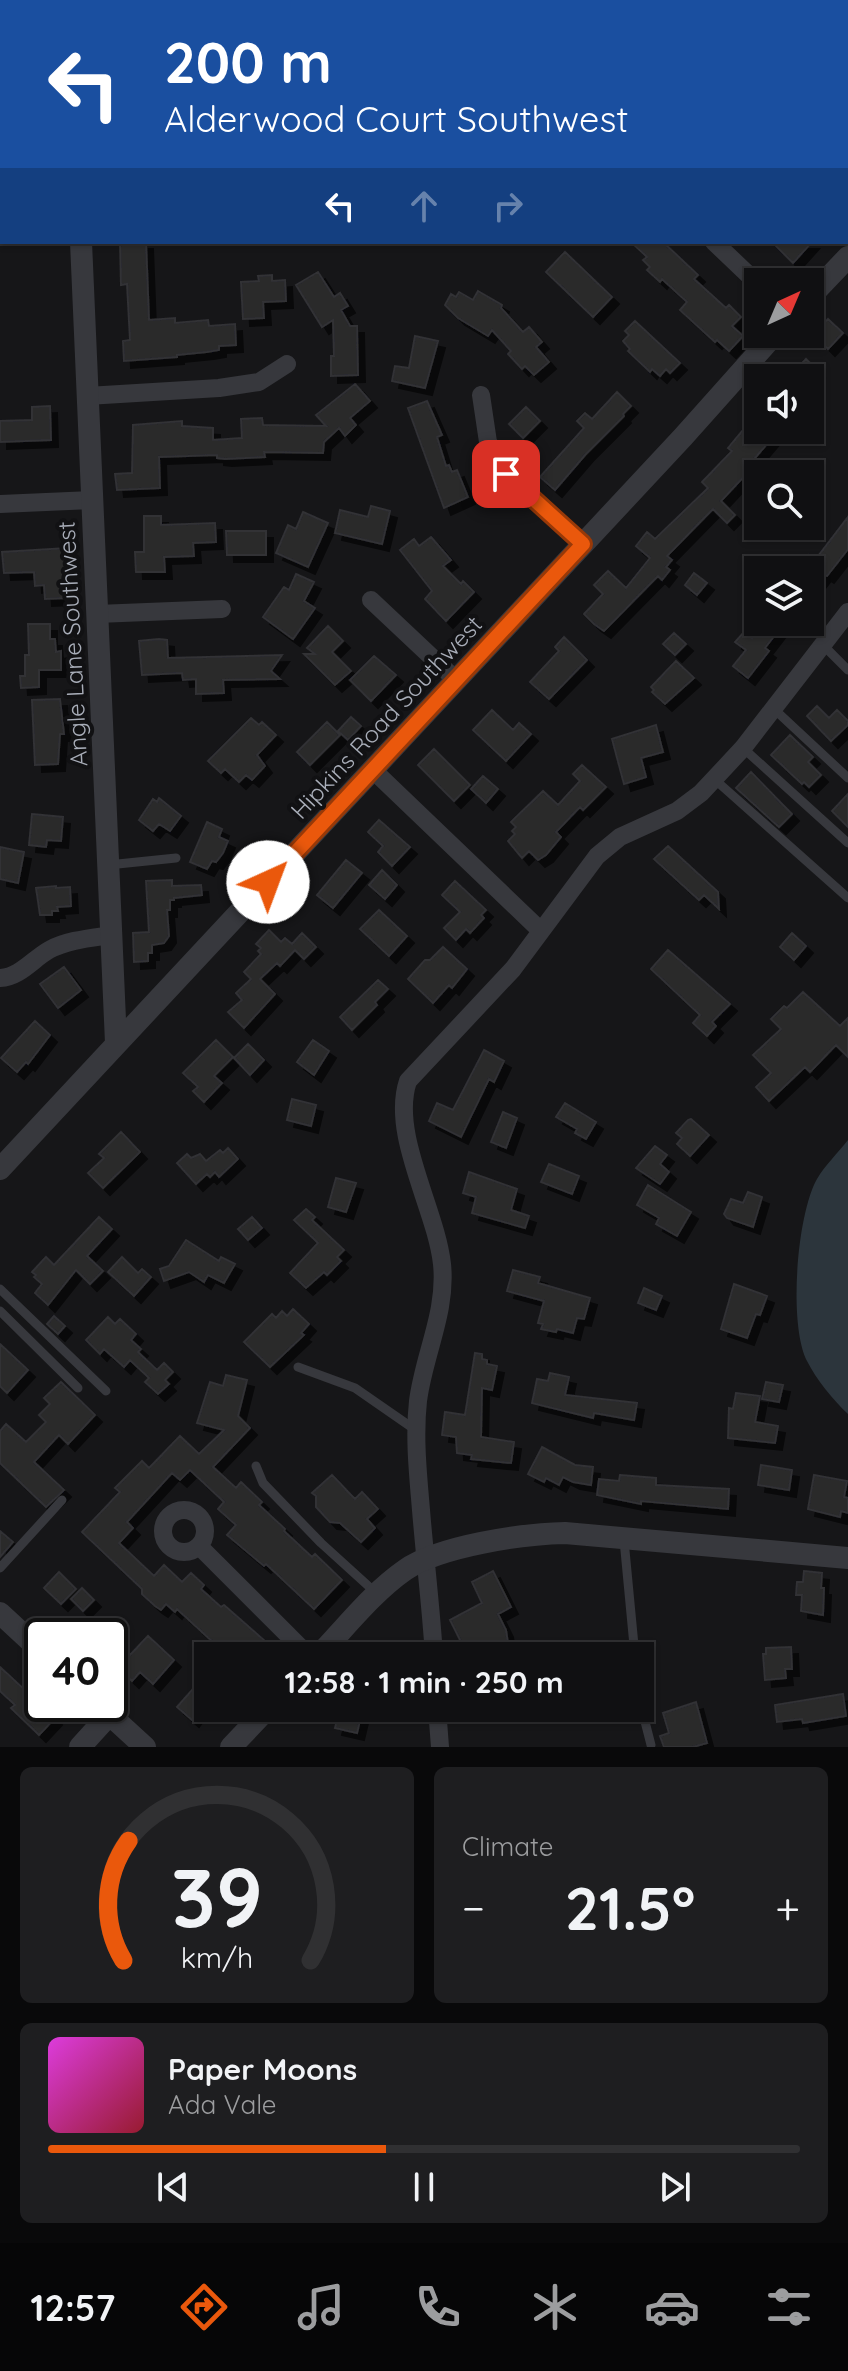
<!DOCTYPE html>
<html lang="en">
<head>
<meta charset="utf-8">
<style>
	body { margin:0; font-family:Quicksand,sans-serif; background:#1e1e20; color:#f1f3f6; height:100vh; display:flex; flex-direction:column; font-size:30px; white-space:nowrap }
	* { box-sizing:border-box; margin:0 }
	p { font-size:26px; color:#9c9d9f }
	.icon { flex:none; width:44px; height:44px; fill:none; stroke:currentColor; stroke-width:2; stroke-linecap:round; stroke-linejoin:round }
	.map { position:relative; height:1747px; overflow:hidden }
	.side { display:flex; flex-direction:column; gap:20px; padding:20px; background:#09090a; flex:1 }
	.side>* { flex:none }
	.guide { position:absolute; left:0px; top:0px; width:848px; height:244px; box-shadow:0 2px 6px #0004,0 0 0 2px #303032; background:#1a4fa0; color:#fff; overflow:hidden }
	.needle { width:52px; rotate:44deg }
	.buttons { position:absolute; left:744px; top:268px; display:grid; gap:16px }
	.buttons a { display:grid; place-items:center; width:80px; height:80px; border-radius:0px; background:#101012; box-shadow:0 2px 6px #0004,0 0 0 2px #303032; font-size:40px }
	.speed { position:absolute; left:24px; top:1618px; display:flex; gap:16px; font-size:40px; font-weight:700; text-align:center }
	.speed>* { display:grid; place-content:center; width:104px; height:104px; border-radius:50%; background:#101012; box-shadow:0 2px 6px #0004,0 0 0 2px #303032; line-height:1 }
	.speed .limit { border:4px solid #111; border-radius:12px; background:#fff; color:#111 }
	.pin { position:absolute; display:grid; place-items:center; width:68px; height:68px; color:#fff; margin:-34px; border-radius:16px; box-shadow:0 4px 12px #0006 }
	.me { position:absolute; width:88px; margin:-44px; rotate:43deg; stroke-linejoin:round; filter:drop-shadow(0 0 6px #0008) }
	.turn { display:flex; align-items:center; gap:28px; height:168px; padding:0 32px; font-size:36px }
	.turn .icon { width:104px; height:104px; stroke-width:2.5 }
	.turn b { display:block; font-size:56px; line-height:68px }
	.lanes { display:flex; align-items:center; height:76px; padding:0 32px; background:#0003; justify-content:center; gap:40px; direction:ltr }
	.lanes .off { opacity:.35 }
	.big { font-size:60px; font-weight:800; line-height:1.1 }
	.side .widget { flex:1; display:flex; flex-direction:column; justify-content:center; gap:12px; min-width:0; padding:0 28px; border-radius:12px; background:#1e1e20 }
	.side .dial { align-items:center; gap:0 }
	.dial svg { height:208px; overflow:visible; fill:none; stroke:#303032; stroke-width:7; stroke-linecap:round; text-anchor:middle }
	.dial text { fill:#f1f3f6; stroke:none }
	.song { display:flex; align-items:center; gap:24px }
	.cover { width:96px; height:96px; border-radius:12px; background:linear-gradient(135deg,hsl(300 70% 55%),hsl(350 70% 35%)) }
	.played { height:8px; border-radius:4px; background:linear-gradient(90deg,#ea580c 45%,#303032 45%) }
	.keys { display:flex; justify-content:space-around; direction:ltr }
	.heat { display:flex; justify-content:space-between; align-items:center; font-size:44px; direction:ltr }
	.side .tiles { flex:1; display:grid; gap:20px; grid-template-columns:1fr 1fr }
	.widget:last-child { grid-column:span 2 }
	.trip { position:absolute; left:194px; top:1642px; width:460px; height:80px; border-radius:0px; background:#101012; box-shadow:0 2px 6px #0004,0 0 0 2px #303032; font-weight:800; line-height:80px; text-align:center }
	.tabs { display:flex; height:128px; justify-content:space-around; align-items:center; background:#060607; color:#9c9d9f }
	.tabs .icon { width:56px; height:56px }
	.tabs .active { color:#ea580c }
	.tabs b { font-size:36px; color:#f1f3f6 }
	.map>svg:first-child { display:block }
	.water { fill:#2c353c }
	.building { fill:#29292c; stroke:#303034; stroke-width:2; filter:url(#shadow) }
	.lines { fill:none; stroke-linecap:round; stroke-linejoin:round }
	.service { stroke:#37383d; stroke-width:9 }
	.minor { stroke:#37383d; stroke-width:18 }
	.tertiary { stroke:#37383d; stroke-width:22 }
	.route-casing { stroke:#983908; stroke-width:20 }
	.route { stroke:#ea580c; stroke-width:14 }
	.labels { text-anchor:middle; dominant-baseline:central; stroke-width:8; stroke-linejoin:round; paint-order:stroke }
	.street-label { font-size:24px; fill:#a8adb8; stroke:#111113 }
</style>
</head>
<body>
<div class="map">
<svg width="848" height="1747" viewBox="0 0 848 1747">
	<defs>
		<filter id="shadow"><feDropShadow dx="7" dy="7" stdDeviation="0" flood-color="#0009"/></filter>
	</defs>
	<rect width="100%" height="100%" fill="#161618"/>
	<path class="water" d="M848,1140V1414C833,1400 816,1379 807,1361C788,1324 797,1214 817,1179C825,1165 838,1153 848,1140Z"/>
	<path class="building" d="M120,242H146L149,320L175,318V323L208,320L209,326L235,324L236,345L219,346V350L207,352L177,355V357L124,361L123,341L130,340L127,284L121,285Z
		M631,242H663L698,275L694,279L726,308L729,305L741,317L732,326L743,336L729,351L717,340L715,342L680,310L687,302L662,279L660,282L647,270L650,267L643,260L647,257Z
		M772,242H812L793,263Z
		M565,252L612,297L593,317L546,272Z
		M318,272L334,297L340,293L348,306L341,310L350,326H357L358,375L331,376V356H334L333,320L322,327L296,285Z
		M272,275V281L285,280L286,301L263,302L264,318L243,319L241,282L259,281L258,276Z
		M478,291L502,305L501,308L523,332L529,327L542,342L536,347L549,362L534,375L525,366L522,369L508,354L511,351L492,330L488,336L458,318L445,305L451,294L456,297L459,292L473,300Z
		M828,319L843,333L828,349L813,334Z
		M635,321L680,363L670,373L666,369L660,376L652,369L650,372L628,351L630,349L623,341L629,335L625,331Z
		M415,336L438,341L425,388L392,381L395,366L409,368Z
		M806,359L818,371L812,378H788Z
		M355,384L370,401L350,418L356,425L345,436L339,428L324,442L323,453L264,452L265,457L225,459L217,458V455L159,457L160,488L117,490L115,474L132,473L133,425L182,421V426L213,428V440L242,438L241,419L262,418L263,425L326,426L316,415Z
		M617,392L631,406L623,414L624,416L586,454L555,490L540,477L584,428L577,421L585,413L592,419Z
		M427,401L442,435L437,437L446,466L449,465L452,472L457,470L468,497L444,508L408,408Z
		M50,406L51,440L0,442V421L32,420V407Z
		M526,407L540,421L523,438L509,424Z
		M758,417V430H779L755,458L773,474H754L750,470L721,501L735,515L727,523L713,509L667,556L672,560L666,567L670,570L662,580L658,576L604,631L594,624L584,614L603,594L594,585L608,571L626,588L650,558L636,546L647,532L655,539L708,488L702,482L732,451L728,448L748,424L750,426Z
		M371,506L390,511L382,544L335,533L340,510L368,517Z
		M303,512L328,523L308,567L276,553L288,525L296,529Z
		M144,516H161V525L215,523L216,542L193,543L194,556L164,557L165,572H136L135,552H144Z
		M848,517V549L827,576L824,574L810,592V570H797L809,555L815,560Z
		M226,531H266V555H227Z
		M431,537L451,560L443,566L461,584L463,581L474,592L446,621L425,599L432,591L400,550L414,539L419,546Z
		M67,548V598L45,599L44,585L35,586L34,572L4,573L2,552Z
		M694,573L707,583L697,595L685,585Z
		M296,574L314,582L304,601L315,608L293,639L263,617L284,587L289,590Z
		M765,622H785L765,648L769,651L748,678L733,666L746,650L735,642L744,632L752,638Z
		M28,624H50V639H55L56,652L61,651V670H39V687L21,688L20,676H25V655H29Z
		M328,626L343,641L332,652L351,671L335,685L304,654H315L307,648Z
		M674,633L686,644L675,655L663,644Z
		M564,637L587,660L549,699L530,682L559,651L555,647Z
		M159,639L167,640L168,658L282,655L271,671L280,679L223,680L224,693L196,694V679L183,680L182,673L142,675L139,641Z
		M374,656L396,675L371,701L350,680Z
		M676,661L694,678L665,704L652,692L654,690L651,687Z
		M60,699L64,734H60L58,764L35,765L32,700Z
		M817,706L829,718L837,710L848,721V725L831,741L807,716Z
		M492,710L513,730L519,723L531,734L506,761L473,730Z
		M351,717L361,726L348,740L338,731Z
		M251,718L259,725L262,722L276,735L257,755L265,766L252,780L246,775L239,782L225,769L221,773L208,761Z
		M327,722L340,735L310,765L297,752Z
		M656,725L663,752L641,758L646,777L624,784L612,739Z
		M790,735L813,757L808,762L821,775L809,787L804,782L802,784L771,755Z
		M434,749L470,785L454,801L418,765Z
		M582,765L606,787L583,810L580,807L556,832L561,837L546,855L538,860L529,851L522,858L508,841L515,834L512,831L516,827L511,822L543,791L558,805L580,781L573,774Z
		M751,772L792,814L779,827L736,788Z
		M483,776L498,789L486,803L471,789Z
		M848,794V827L832,811Z
		M159,798L181,816L170,831L159,824L153,831L139,820L153,799L157,802Z
		M32,814L63,817L61,841L47,840L46,847L29,845Z
		M379,820L410,847L392,866L378,852L383,846L368,832Z
		M207,822L222,829L219,837L228,841L223,853L216,862L212,861L207,869L190,862Z
		M668,846L718,892L719,909L704,895L699,900L654,859Z
		M0,847L24,852L18,883L0,879Z
		M346,860L362,873L333,908L317,895Z
		M382,870L397,885L385,899L369,885Z
		M172,880V886L201,885L202,895L174,898V900H170V910H167L169,936L164,943L152,945V953H148V961L134,962L133,933L149,932L146,881Z
		M455,881L486,910L481,915L484,918L470,933L466,929L456,940L444,928L460,912L442,895Z
		M56,886V888L70,887L71,906L57,907L58,911H52V915H40L36,888Z
		M379,910L407,936L389,956L360,929Z
		M269,930L281,942L285,938L292,944L302,933L316,947L304,959L295,950L280,966L277,963L260,979L275,994L244,1028L228,1012L242,1000L236,993L251,979L244,972L261,954L258,951L261,948L256,944Z
		M792,933L806,946L794,960L780,947Z
		M443,947L467,969L452,988L449,985L433,1003L408,979L425,960H430Z
		M668,950L730,1004L712,1022L716,1026L707,1036L693,1023L700,1015L651,969Z
		M64,967L81,990L58,1008L40,984Z
		M378,980L388,989L375,1002L377,1005L352,1030L340,1017Z
		M803,992L840,1026L848,1018V1057L836,1045L810,1072L805,1067L769,1101L756,1087L771,1073L753,1055L781,1029L771,1019L784,1006L787,1008Z
		M35,1021L50,1035L28,1064L26,1062L17,1072L1,1058Z
		M216,1040L233,1057L214,1076L222,1083L204,1102L193,1091L198,1087L183,1073Z
		M313,1040L329,1051L314,1075L297,1062Z
		M248,1044L264,1060L250,1075L234,1058Z
		M484,1050L504,1061L494,1082L489,1079L461,1137L429,1121L437,1103L453,1110Z
		M292,1099L316,1105L311,1126L287,1120Z
		M565,1103L596,1122L586,1139L575,1133L577,1129L556,1117Z
		M503,1112L517,1118L506,1148L491,1142Z
		M691,1119L709,1135L690,1156L677,1144L682,1138L676,1133L688,1120Z
		M121,1132L140,1152L103,1188L88,1173L104,1158L99,1154Z
		M655,1146L667,1155L660,1164L669,1172L660,1184L636,1168Z
		M228,1148L238,1159L219,1177L215,1172L210,1177L207,1174L196,1184L177,1163L187,1154L191,1158L200,1154L206,1161L220,1150L223,1153Z
		M549,1164L579,1176L572,1194L541,1182Z
		M469,1172L517,1189L511,1210L529,1216L525,1228L472,1213L476,1197L463,1193Z
		M336,1178L356,1183L346,1212L328,1207Z
		M648,1185L691,1212L677,1236L656,1224L659,1218L637,1205Z
		M748,1192L762,1197L753,1227L727,1218L724,1214L731,1199L743,1203Z
		M306,1209L315,1217L312,1220L344,1250L337,1257L341,1261L327,1275L324,1272L306,1288L290,1273L318,1243L294,1220Z
		M99,1217L112,1229L87,1256L103,1271L90,1284L76,1270L48,1305L35,1293L42,1284L34,1277L36,1275L32,1272L46,1257L54,1265Z
		M252,1217L262,1228L248,1240L238,1229Z
		M186,1240L219,1261L221,1257L235,1264L224,1283L208,1275L204,1282L189,1272L164,1281L160,1269L169,1266Z
		M122,1257L138,1273L142,1269L151,1277L134,1296L108,1272Z
		M513,1270L540,1277L538,1283L590,1298L584,1319L577,1318L573,1333L557,1329L556,1332L541,1329L543,1324L538,1323L544,1301L507,1291Z
		M734,1284L767,1296L760,1315L756,1314L747,1338L721,1329Z
		M644,1288L662,1296L656,1310L638,1303Z
		M293,1309L309,1324L301,1333L304,1335L270,1367L244,1342L272,1314L276,1318L282,1311L287,1316Z
		M54,1316L65,1326L58,1334L47,1324Z
		M108,1317L115,1324L120,1319L136,1334L131,1340L141,1349L138,1352L157,1370L164,1363L173,1372L165,1380L169,1384L158,1394L145,1382L149,1378L130,1360L124,1367L104,1349L100,1354L86,1340Z
		M0,1344L28,1370L7,1393L0,1386Z
		M475,1353L482,1354V1359L487,1360V1364L497,1366L492,1390L482,1388L481,1437L514,1442L511,1463L471,1459L472,1455L457,1453L456,1437L442,1435L445,1412L465,1415Z
		M550,1373L569,1377L565,1395L637,1403L634,1420L594,1413L593,1418L532,1403L537,1379L548,1381Z
		M226,1375L247,1380L238,1416L250,1428L213,1467L236,1488L241,1482L262,1502L259,1505L285,1529L284,1531L312,1557L315,1554L342,1580L314,1609L266,1564L264,1566L227,1535L236,1525L218,1509L224,1502L190,1470L180,1480L172,1473L127,1522L133,1528L119,1543L154,1576L164,1565L182,1582L191,1573L204,1585L201,1589L221,1607L224,1605L265,1641L257,1650L264,1656H228L177,1609L175,1612L166,1604L161,1610L155,1606L142,1594V1589L82,1532L120,1492L115,1488L142,1461L149,1468L180,1436L199,1454L224,1430L197,1423L210,1382L223,1386Z
		M61,1382L95,1415L68,1444L59,1435L34,1462L64,1490L46,1507L0,1463V1431L6,1424L26,1442L46,1422L39,1415L50,1404L44,1398Z
		M766,1382L783,1385L779,1402L762,1399Z
		M736,1393L760,1396L755,1422L778,1426L775,1443L728,1438L729,1408L733,1409Z
		M542,1447L575,1465L593,1467L591,1485L573,1482L563,1477L559,1485L546,1478L544,1482L528,1474Z
		M761,1465L792,1470L789,1490L758,1485Z
		M332,1475L355,1499L362,1492L378,1509L367,1519L375,1528L361,1542L340,1523L330,1522L316,1507V1496L312,1493Z
		M620,1475L656,1478V1485L729,1489L728,1509L641,1501V1504L597,1495L599,1479L619,1481Z
		M814,1475L847,1481L844,1497L848,1498V1513L841,1511L840,1517L808,1509Z
		M0,1531L13,1542L0,1557Z
		M493,1571L511,1607L498,1614L506,1630L510,1656H468L450,1620L482,1603L472,1582Z
		M804,1571L822,1573L821,1588H824L823,1615L801,1611L802,1595H796L797,1582H803Z
		M59,1572L76,1589L61,1604L44,1588Z
		M82,1588L94,1600L83,1611L71,1599Z
		M110,1636L130,1655L148,1636L174,1660L153,1684L140,1672L132,1681L110,1660Z
		M791,1647L792,1669H785L786,1678L765,1680L763,1654H766V1648Z
		M0,1667L55,1718L39,1735L11,1708L15,1705L0,1691Z
		M193,1689L206,1701L192,1720L177,1707Z
		M843,1694L846,1716L803,1723L802,1719L777,1722L775,1705Z
		M696,1702L707,1743L693,1747H664L660,1736L669,1733L663,1713Z
		M340,1708H363L357,1733L335,1728Z"/>
	<g class="lines">
		<path class="service" d="M823,645L848,670
			M774,709L848,778
			M743,748L848,843
			M713,778L848,898
			M108,865L176,858
			M0,1289L106,1391
			M0,1311L78,1388
			M298,1367L355,1388L417,1431
			M256,1466L263,1483L321,1543L375,1592
			M624,1540L635,1656
			M0,1568L62,1500
			M640,1702L651,1745"/>
		<path class="minor" d="M272,0V2
			M726,0L729,2
			M846,110L848,112
			M0,162H2
			M714,242L758,284
			M481,395L488,442L506,474L583,544
			M87,396L219,388L259,382L287,364
			M0,504L92,500
			M371,600L456,680
			M97,614L222,609
			M373,770L541,931
			M0,978C20,977 33,959 49,950C67,940 91,938 111,935
			M163 1531a21 21 0 1 1 42 0a21 21 0 1 1-42 0Z
			M199,1546L309,1656
			M434,1656C431,1607 425,1559 421,1510C418,1474 414,1437 418,1401C424,1354 447,1312 442,1264C436,1209 390,1134 408,1081L513,969L597,856L620,837L677,811L701,793L743,748L848,612
			M437,1708L440,1747"/>
		<path class="tertiary" d="M69,0V2
			M81,242L116,1043
			M810,297L848,257
			M0,1169L683,437L775,334
			M0,1613L42,1652
			M318,1656C346,1627 372,1593 405,1570C439,1546 522,1534 565,1533L848,1558
			M98,1704L145,1747
			M80,1747L109,1715
			M231,1747L268,1708"/>
	</g>
	<g class="lines">
		<defs>
			<path id="route" d="M268,882L583,544L506,474"/>
		</defs>
		<use href="#route" class="route-casing"/>
		<use href="#route" class="route"/>
	</g>
	<g class="labels">
		<g class="street-label">
			<text transform="translate(72 644) rotate(-93)">Angle Lane Southwest</text>
			<text transform="translate(386 717) rotate(-47)">Hipkins Road Southwest</text>
		</g>
	</g>
</svg>
<div class="buttons">
<a><svg class="needle" viewBox="-14 -14 28 28"><path d="M0-13l5 13h-10z" fill="#e53935"/><path d="M0 13l5-13h-10z" fill="#9c9d9f"/></svg></a>
<a><svg class="icon" aria-label="sound" viewBox="0 0 24 24"><path d="M4 9h4l5-4v14l-5-4H4zM17 9q2 3 0 6"/></svg></a>
<a><svg class="icon" aria-label="search" viewBox="0 0 24 24"><circle cx="10" cy="10" r="6"/><path d="M15 15l6 6"/></svg></a>
<a><svg class="icon" aria-label="layers" viewBox="0 0 24 24"><path d="M12 4l9 5-9 5-9-5zM3 14l9 5 9-5"/></svg></a>
</div>
<div class="speed"><div class="limit">40</div></div>
<div class="pin" style="left:506px;top:474px;background:#d93025"><svg class="icon" aria-label="arrive" viewBox="0 0 24 24"><path d="M6 21V4h12l-3 4 3 4H6"/></svg></div>
<svg class="me" style="left:268px;top:882px" viewBox="-20 -20 40 40"><circle r="19" fill="#fff"/><path d="M0-13L10 11 0 6-10 11z" fill="#ea580c"/></svg>
<div class="trip">12:58 · 1 min · 250 m</div>
<div class="guide">
<div class="turn"><svg class="icon" aria-label="left" viewBox="0 0 24 24"><path d="M17 20v-9H6M10 6l-5 5 5 5"/></svg><div><b>200 m</b>Alderwood Court Southwest</div></div>
<div class="lanes"><svg class="icon" aria-label="left" viewBox="0 0 24 24"><path d="M17 20v-9H6M10 6l-5 5 5 5"/></svg><svg class="icon off" aria-label="ahead" viewBox="0 0 24 24"><path d="M12 20V5M6 11l6-6 6 6"/></svg><svg class="icon off" aria-label="right" viewBox="0 0 24 24"><path d="M7 20v-9h11M14 6l5 5-5 5"/></svg></div>
</div>
</div>
<section class="side">
<div class="tiles">
<div class="widget dial"><svg viewBox="0 0 100 80">
<path d="M14 69A42 42 0 1 1 86 69"/>
<path d="M14 69A42 42 0 0 1 16 23" stroke="#ea580c"/>
<text x="50" y="56" font-size="32" font-weight="700">39</text>
<text x="50" y="72" font-size="11">km/h</text>
</svg></div>
<div class="widget"><p>Climate</p>
<div class="heat"><a>−</a><b class="big">21.5°</b><a>+</a></div>
</div>
<div class="widget">
<div class="song"><i class="cover"></i><div><b>Paper Moons</b><p>Ada Vale</p></div></div>
<div class="played"></div>
<div class="keys"><svg class="icon" aria-label="previous" viewBox="0 0 24 24"><path d="M18 5L8 12l10 7zM5 5v14"/></svg><svg class="icon" aria-label="pause" viewBox="0 0 24 24"><path d="M8 5v14M16 5v14"/></svg><svg class="icon" aria-label="next" viewBox="0 0 24 24"><path d="M6 5l10 7-10 7zM19 5v14"/></svg></div>
</div>
</div>
</section>
<nav class="tabs">
<b>12:57</b>
<svg class="icon active" aria-label="directions" viewBox="0 0 24 24"><path d="M12 3l9 9-9 9-9-9zM9 14v-3h6M13 9l2 2-2 2"/></svg>
<svg class="icon" aria-label="music" viewBox="0 0 24 24"><path d="M9 18V5l10-2v13"/><circle cx="6" cy="18" r="3"/><circle cx="16" cy="16" r="3"/></svg>
<svg class="icon" aria-label="phone" viewBox="0 0 24 24"><path d="M5 4h4l2 5-3 2q2 4 5 5l2-3 5 2v4C11 20 4 13 5 4z"/></svg>
<svg class="icon" aria-label="climate" viewBox="0 0 24 24"><path d="M12 3v18M4 7l16 10M4 17L20 7"/></svg>
<svg class="icon" aria-label="car" viewBox="0 0 24 24"><path d="M5 17H2v-5l4-1 3-4h7l3 4 3 1v5h-3M9 17h6M6 11h13"/><circle cx="7" cy="17" r="2"/><circle cx="17" cy="17" r="2"/></svg>
<svg class="icon" aria-label="filters" viewBox="0 0 24 24"><path d="M4 7h16M4 17h16"/><circle cx="9" cy="7" r="2"/><circle cx="15" cy="17" r="2"/></svg>
</nav>
</body>
</html>
